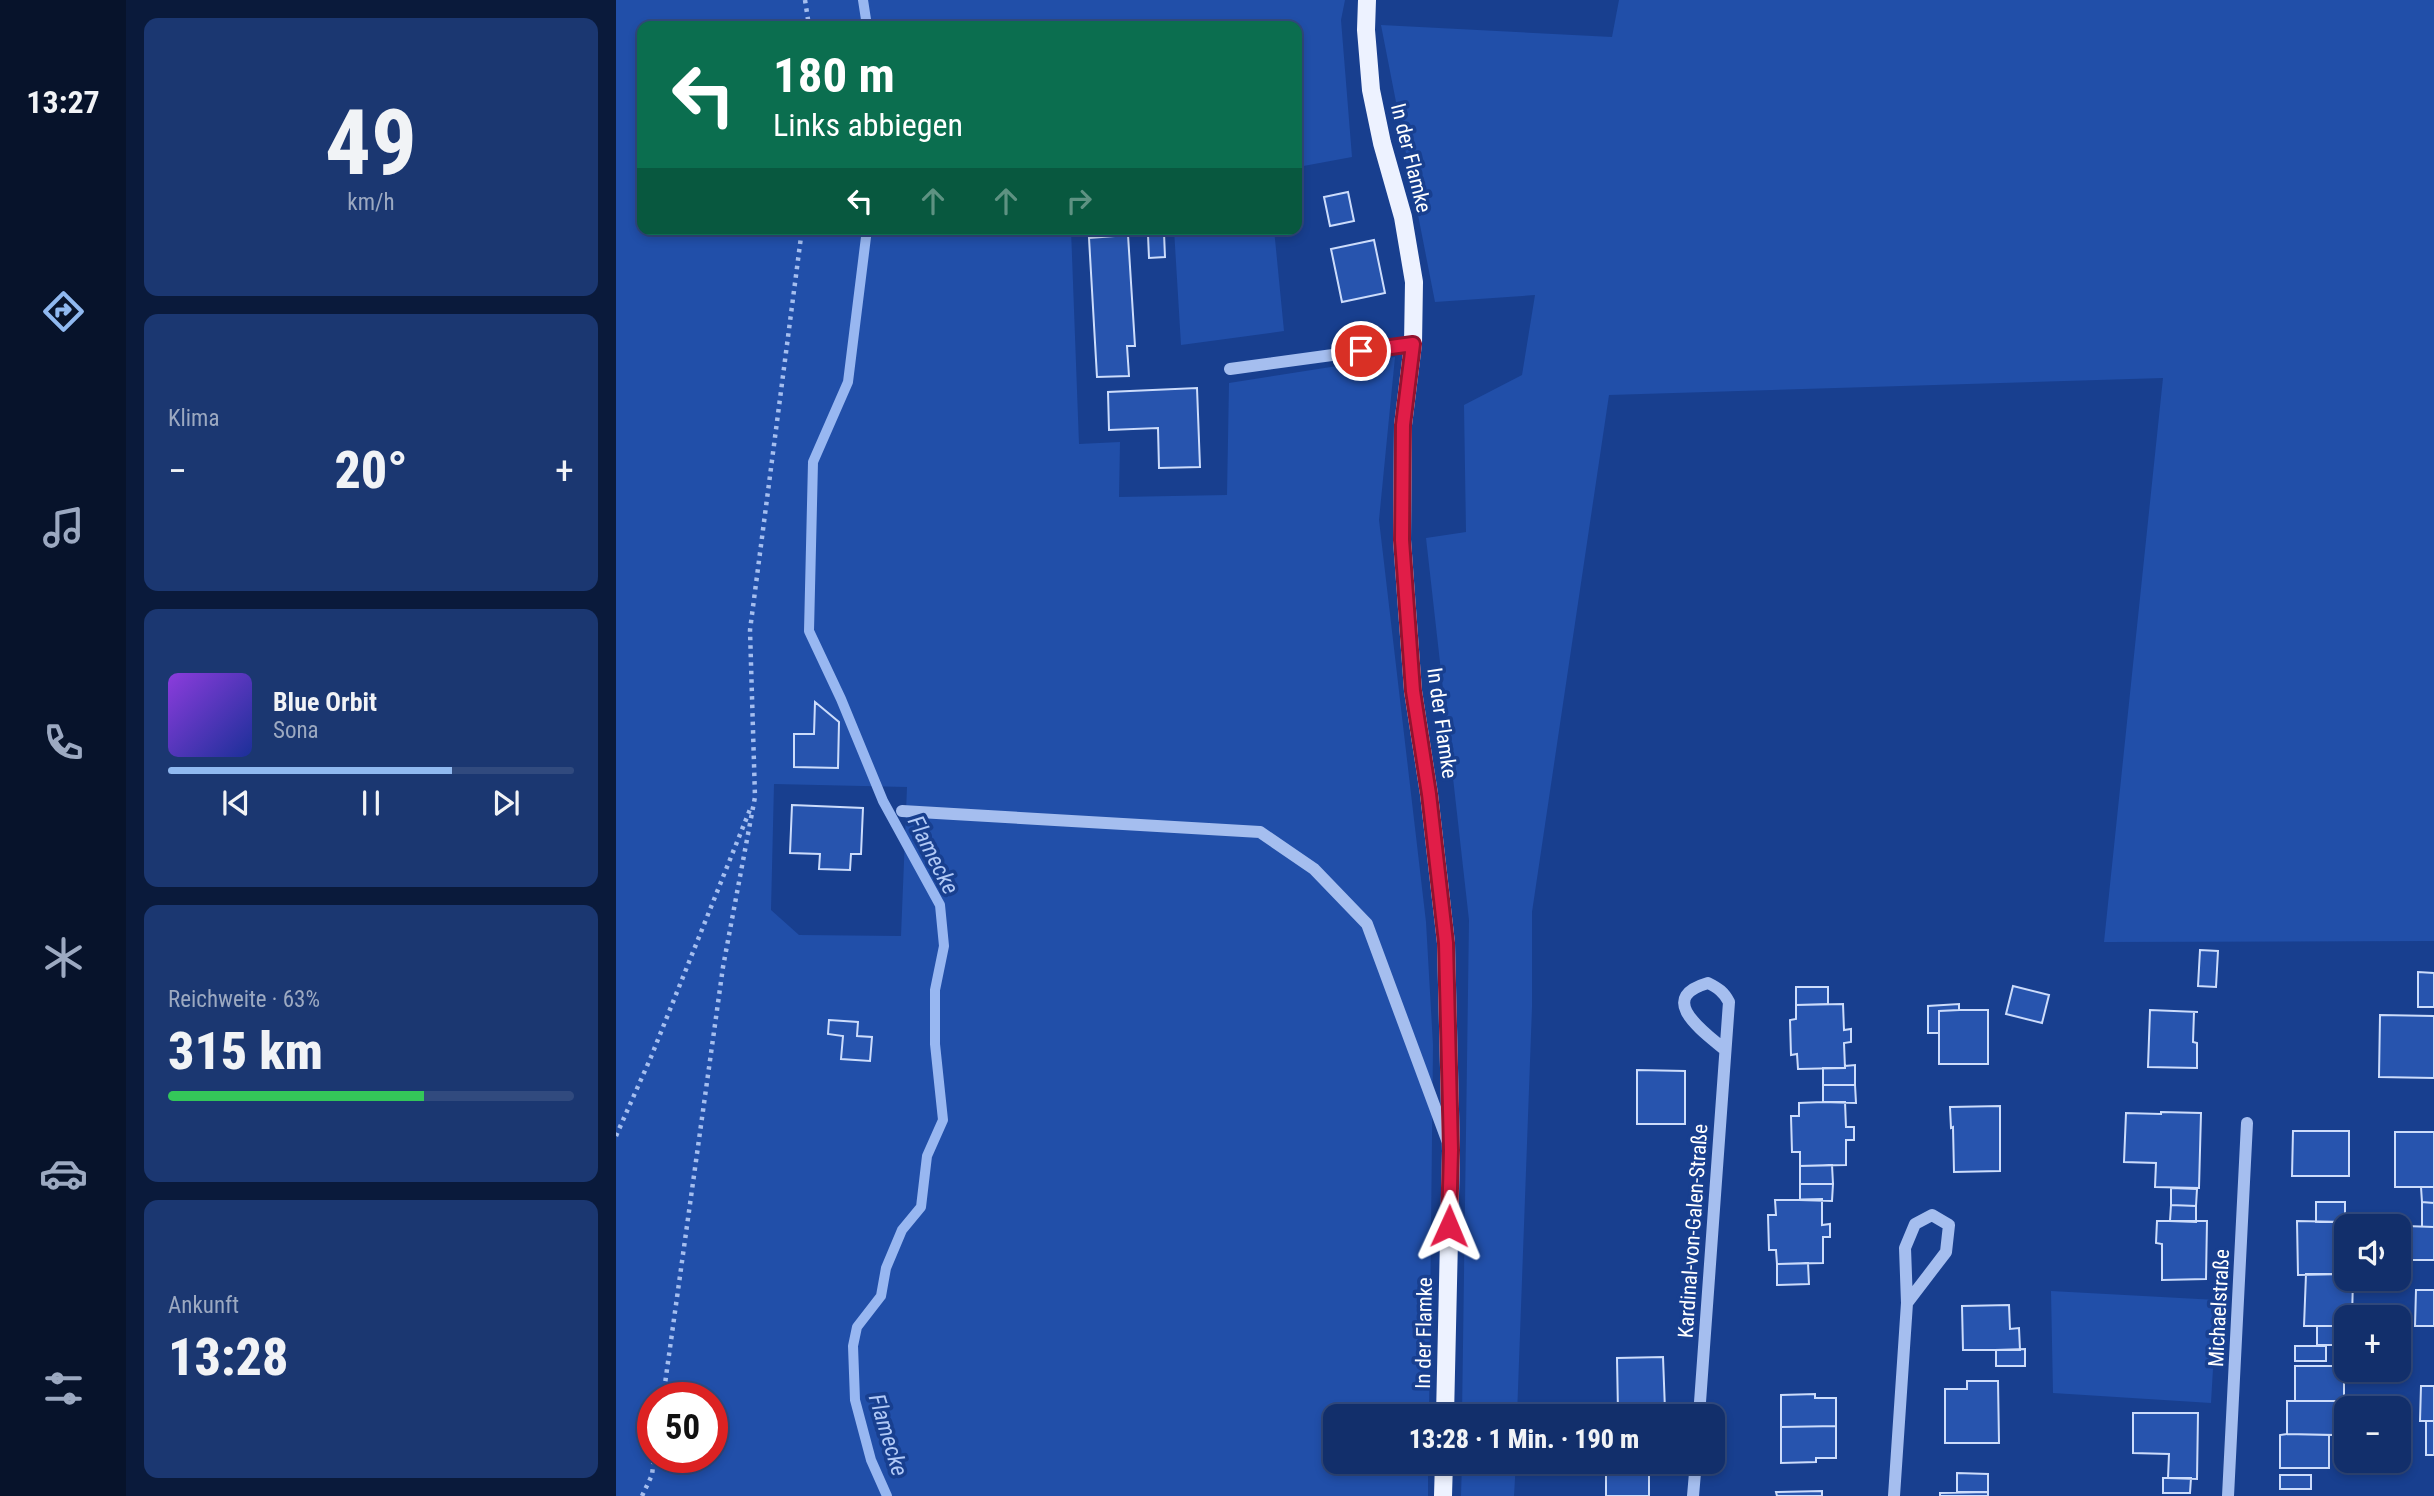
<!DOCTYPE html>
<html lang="de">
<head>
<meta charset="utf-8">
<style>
	body { margin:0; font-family:"Roboto Condensed",sans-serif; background:#1b3771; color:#f1f3f6; height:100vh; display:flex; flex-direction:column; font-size:26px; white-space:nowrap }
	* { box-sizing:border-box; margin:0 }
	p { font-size:23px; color:#9ca9c1 }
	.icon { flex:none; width:38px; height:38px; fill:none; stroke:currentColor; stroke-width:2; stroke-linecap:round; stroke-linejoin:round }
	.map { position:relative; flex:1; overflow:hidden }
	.drawer { display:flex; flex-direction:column; gap:18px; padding:18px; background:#0a1a3b; width:490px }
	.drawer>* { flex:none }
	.guide { position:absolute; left:21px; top:21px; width:665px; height:214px; border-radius:14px; box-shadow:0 4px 10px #0003,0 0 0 2px #314a7e; background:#0b6e4f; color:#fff; overflow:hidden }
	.fabs { position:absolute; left:1718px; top:1214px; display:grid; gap:14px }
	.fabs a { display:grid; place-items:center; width:77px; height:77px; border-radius:14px; background:#122f6b; box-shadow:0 4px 10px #0003,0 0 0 2px #314a7e; font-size:35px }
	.speed { position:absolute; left:21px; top:1382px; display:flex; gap:14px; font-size:35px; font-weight:700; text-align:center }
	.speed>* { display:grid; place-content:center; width:91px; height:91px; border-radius:50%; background:#122f6b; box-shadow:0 4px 10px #0003,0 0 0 2px #314a7e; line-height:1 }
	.speed .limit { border:10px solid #d22; background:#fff; color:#111 }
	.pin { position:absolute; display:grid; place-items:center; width:60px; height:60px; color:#fff; margin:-30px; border:4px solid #fff; border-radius:50%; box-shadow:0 2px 7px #0007 }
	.me { position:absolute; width:77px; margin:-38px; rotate:1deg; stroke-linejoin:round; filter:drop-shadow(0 0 5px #0008) }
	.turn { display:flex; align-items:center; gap:24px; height:147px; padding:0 21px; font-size:32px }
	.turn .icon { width:91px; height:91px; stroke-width:2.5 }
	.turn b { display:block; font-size:49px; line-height:60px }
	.lanes { display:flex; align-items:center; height:66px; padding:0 21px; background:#0003; justify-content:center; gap:35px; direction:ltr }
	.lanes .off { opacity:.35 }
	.big { font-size:52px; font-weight:800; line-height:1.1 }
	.drawer .tile { flex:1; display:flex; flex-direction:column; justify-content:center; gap:10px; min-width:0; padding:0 24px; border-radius:14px; background:#1b3771 }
	.drawer .dial { align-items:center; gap:0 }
	.dial b { font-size:91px; line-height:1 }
	.song { display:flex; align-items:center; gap:21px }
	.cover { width:84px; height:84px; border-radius:10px; background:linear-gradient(135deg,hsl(270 70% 55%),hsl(230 70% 35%)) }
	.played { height:7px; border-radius:4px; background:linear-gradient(90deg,#90b9f0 70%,#314a7e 70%) }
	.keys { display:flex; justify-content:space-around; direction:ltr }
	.heat { display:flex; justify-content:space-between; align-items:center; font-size:38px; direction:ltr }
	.charge { height:10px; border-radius:5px; background:linear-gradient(90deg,#34c759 63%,#314a7e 0) }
	.trip { position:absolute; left:707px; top:1404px; width:402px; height:70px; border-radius:14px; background:#122f6b; box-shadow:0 4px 10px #0003,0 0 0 2px #314a7e; font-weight:800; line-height:70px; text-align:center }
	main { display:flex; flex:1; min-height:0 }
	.menu { display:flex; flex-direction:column; width:126px; justify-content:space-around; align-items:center; background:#07132b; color:#9ca9c1 }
	.menu .icon { width:49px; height:49px }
	.menu .on { color:#90b9f0 }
	.menu b { font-size:32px; color:#f1f3f6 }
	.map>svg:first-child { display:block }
	.green { fill:#214fa9; fill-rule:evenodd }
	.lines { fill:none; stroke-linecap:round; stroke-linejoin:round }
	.stream { stroke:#98b7f1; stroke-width:10 }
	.building { fill:#2754ae; stroke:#ccdcfb; stroke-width:2 }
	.path { stroke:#a5beef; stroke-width:4.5; stroke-dasharray:3.5 5; stroke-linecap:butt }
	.minor { stroke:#a5beef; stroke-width:12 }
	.major { stroke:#edf2ff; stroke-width:18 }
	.route-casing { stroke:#92132f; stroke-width:18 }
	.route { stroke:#e11d48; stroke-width:12 }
	.labels { text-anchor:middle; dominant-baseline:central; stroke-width:7; stroke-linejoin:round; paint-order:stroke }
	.street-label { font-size:21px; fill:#fff; stroke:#183f8f }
	.water-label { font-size:23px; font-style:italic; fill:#b1c9f6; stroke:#183f8f }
</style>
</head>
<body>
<main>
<nav class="menu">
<b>13:27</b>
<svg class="icon on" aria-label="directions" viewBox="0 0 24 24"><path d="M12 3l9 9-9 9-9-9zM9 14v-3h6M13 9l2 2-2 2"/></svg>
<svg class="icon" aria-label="music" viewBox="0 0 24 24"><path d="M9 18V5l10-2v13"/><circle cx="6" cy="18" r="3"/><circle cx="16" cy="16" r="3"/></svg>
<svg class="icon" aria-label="phone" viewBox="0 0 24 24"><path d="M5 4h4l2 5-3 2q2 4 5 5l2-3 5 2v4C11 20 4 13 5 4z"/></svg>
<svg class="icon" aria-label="climate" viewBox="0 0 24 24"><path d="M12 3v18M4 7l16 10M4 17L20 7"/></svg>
<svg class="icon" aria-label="car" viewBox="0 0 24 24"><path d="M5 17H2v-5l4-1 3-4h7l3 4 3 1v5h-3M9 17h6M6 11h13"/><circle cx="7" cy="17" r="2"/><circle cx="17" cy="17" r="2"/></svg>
<svg class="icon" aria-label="filters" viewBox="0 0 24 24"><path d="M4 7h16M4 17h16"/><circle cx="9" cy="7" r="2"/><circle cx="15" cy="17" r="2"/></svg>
</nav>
<section class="drawer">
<div class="tile dial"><b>49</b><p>km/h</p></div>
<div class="tile"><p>Klima</p>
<div class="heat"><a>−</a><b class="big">20°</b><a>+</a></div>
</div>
<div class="tile">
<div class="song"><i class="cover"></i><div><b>Blue Orbit</b><p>Sona</p></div></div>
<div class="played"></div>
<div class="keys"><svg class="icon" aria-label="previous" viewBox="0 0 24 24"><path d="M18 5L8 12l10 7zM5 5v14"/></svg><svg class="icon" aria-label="pause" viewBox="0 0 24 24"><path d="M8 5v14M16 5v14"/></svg><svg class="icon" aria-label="next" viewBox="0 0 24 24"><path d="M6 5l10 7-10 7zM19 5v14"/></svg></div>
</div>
<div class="tile"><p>Reichweite · 63%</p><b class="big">315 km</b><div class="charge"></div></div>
<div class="tile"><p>Ankunft</p><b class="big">13:28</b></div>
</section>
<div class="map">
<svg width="1818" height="1496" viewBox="0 0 1818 1496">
	<rect width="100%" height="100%" fill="#183f8f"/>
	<path class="green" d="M0,0H729L725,20L736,157L682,167L681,169V26H26V229H455L463,444L504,442L503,497L611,495L613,383L779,357L763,520L810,922L817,1045L813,1416H719V1461H812V1496H0ZM158,784L291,787L285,936L183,935L155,910ZM37,1398H96V1458H37Z
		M1003,0H1818V941L1488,942L1547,378L993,395L916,912V1007L901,1416H846L853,920L810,538L850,532L848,405L906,375L919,295L819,302L765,25L996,37Z
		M558,229H658L668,331L565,345Z
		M1435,1291L1601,1300L1595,1403L1437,1393Z
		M846,1461H900L898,1496H845Z"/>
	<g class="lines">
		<path class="stream" d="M247,0L251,26
			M251,229L232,382L197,462L193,631L225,699L267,801L324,905L328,946L319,990V1044L327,1120L311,1156L305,1207L286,1230L270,1268L265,1296L241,1327L237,1346L239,1400L255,1460L271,1496"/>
	</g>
	<path class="building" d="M732,192L738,221L714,226L708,197Z
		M548,233L549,257L533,258L532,235Z
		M512,235L519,346H511L513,376L481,377L473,238Z
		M758,240L769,293L726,302L715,249Z
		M581,388L584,467L543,468L542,428L493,430L492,392Z
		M199,702L223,722L222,768L178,767V734H198Z
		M176,805L247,808L245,854H235L234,870L203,869L204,854L174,853Z
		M1584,950L1602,951L1600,987L1582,986Z
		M1802,972L1818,973V1007H1802Z
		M1397,986L1433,995L1426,1023L1390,1014Z
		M1180,987H1212V1004L1180,1005Z
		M1227,1004L1228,1030L1235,1029V1042L1228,1043L1229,1068L1182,1069L1181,1054L1175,1055L1174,1020L1180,1019V1005Z
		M1343,1004V1010L1323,1011V1033H1312V1006Z
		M1343,1010H1372V1064H1323V1011Z
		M1534,1010L1582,1012H1578L1577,1042L1581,1043V1068L1532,1067Z
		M1764,1015L1818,1016V1078L1763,1077Z
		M213,1020L242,1022L241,1036L256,1037L254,1061L225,1059L227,1036L212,1034Z
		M1239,1065V1085H1207V1068H1229V1066Z
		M1021,1070L1069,1071V1124H1021Z
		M1207,1085H1239L1240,1103L1207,1102Z
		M1207,1102H1229L1230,1127H1238V1140H1230V1165L1184,1166V1152H1176L1175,1116H1183V1103Z
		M1384,1106V1171L1338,1172L1337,1127L1335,1128L1334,1107Z
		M1545,1112L1585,1113L1583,1188L1539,1187L1540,1163L1508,1162L1510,1113L1545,1114Z
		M1677,1131H1733V1176H1676Z
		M1779,1132H1818V1187H1779Z
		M1216,1165L1217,1184H1184V1166Z
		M1184,1184H1217L1216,1201L1184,1200Z
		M1805,1187H1818V1203L1806,1202Z
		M1555,1188L1581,1189L1580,1206L1555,1205Z
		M1206,1199V1225L1214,1224V1237H1207V1263L1161,1264L1160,1250H1153L1152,1215H1160L1159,1200Z
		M1700,1202H1729V1222H1700Z
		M1806,1202L1818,1203V1227H1806Z
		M1555,1205L1580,1206V1222L1554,1221Z
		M1541,1221H1591L1590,1279L1546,1280V1244L1540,1243Z
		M1681,1221L1729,1222V1273L1731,1274L1682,1275Z
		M1790,1226L1818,1227V1260H1790Z
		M1192,1263L1193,1284L1161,1285V1264Z
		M1690,1274H1731V1279H1737L1736,1318H1731V1326H1688Z
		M1800,1290H1818V1326H1799Z
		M1393,1305L1394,1329L1403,1328L1404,1350H1347L1346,1306Z
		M1701,1326H1730V1345H1701Z
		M1679,1346H1710V1361H1679Z
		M1409,1349V1366H1380V1350Z
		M1047,1357L1049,1410L1002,1412L1001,1358Z
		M1679,1366H1728V1401H1679Z
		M1351,1381H1382L1383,1443H1329V1389H1351Z
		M1805,1386H1818V1421H1804Z
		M1199,1394V1398H1220V1426L1165,1427V1395Z
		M1671,1401H1720V1435L1671,1434Z
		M1038,1411V1416H1002V1412Z
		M1517,1413H1582L1581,1479L1552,1478L1553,1454L1517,1453Z
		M1810,1421H1818V1455H1810Z
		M1220,1426V1458H1200V1462L1165,1463V1427Z
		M1671,1434L1713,1435V1468H1664V1435Z
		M990,1461H1033V1496H990Z
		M1341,1473L1372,1474V1492H1341Z
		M1664,1475H1695V1489H1664Z
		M1547,1478H1575L1574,1493H1547Z
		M1206,1491V1496H1161L1160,1492Z
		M1372,1492V1496H1324V1493Z"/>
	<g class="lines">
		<path class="path" d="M189,0L193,26
			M0,1136L35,1057L135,807
			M47,1398L107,967L139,797L134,630L186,229
			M26,1496L36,1475L38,1458"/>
		<path class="minor" d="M614,369L797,344
			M286,811L644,832L698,869L751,924L831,1140
			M1083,1416L1113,1002C1108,992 1102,988 1092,983C1039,998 1088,1032 1108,1049
			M1077,1496L1080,1461
			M1278,1496L1291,1303L1289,1248L1299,1224L1316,1215L1333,1225L1330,1252L1291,1303
			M1612,1496L1631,1123"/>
		<path class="major" d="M751,0L750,30L755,90L766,143L787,217L798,282L797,344L787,425L786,540L797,691L813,794L830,943L835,1151L829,1416
			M827,1496L828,1461"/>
	</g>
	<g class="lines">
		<defs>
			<path id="route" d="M745,351L797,344L787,425L786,540L797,691L813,794L830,943L835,1150L833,1226"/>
		</defs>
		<use href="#route" class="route-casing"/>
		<use href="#route" class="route"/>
	</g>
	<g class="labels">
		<g class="street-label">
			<text transform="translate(795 158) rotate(76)">In der Flamke</text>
			<text transform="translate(826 723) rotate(82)">In der Flamke</text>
			<text transform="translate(1077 1231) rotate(-86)">Kardinal-von-Galen-Straße</text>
			<text transform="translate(1603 1308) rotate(-87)">Michaelstraße</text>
			<text transform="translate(808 1333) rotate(-89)">In der Flamke</text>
		</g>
		<g class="water-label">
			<text transform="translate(317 855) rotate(63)">Flamecke</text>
			<text transform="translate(272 1435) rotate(73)">Flamecke</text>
		</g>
	</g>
</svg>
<div class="fabs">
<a><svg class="icon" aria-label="sound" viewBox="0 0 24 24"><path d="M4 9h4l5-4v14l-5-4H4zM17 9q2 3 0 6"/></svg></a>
<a>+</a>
<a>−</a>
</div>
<div class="speed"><div class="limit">50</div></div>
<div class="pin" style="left:745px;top:351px;background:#d93025"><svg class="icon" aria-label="arrive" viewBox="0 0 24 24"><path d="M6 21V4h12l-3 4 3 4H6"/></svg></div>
<svg class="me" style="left:833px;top:1226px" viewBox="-20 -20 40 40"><path d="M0-17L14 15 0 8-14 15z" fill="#e11d48" stroke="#fff" stroke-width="4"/></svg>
<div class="trip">13:28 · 1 Min. · 190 m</div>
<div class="guide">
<div class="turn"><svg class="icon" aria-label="left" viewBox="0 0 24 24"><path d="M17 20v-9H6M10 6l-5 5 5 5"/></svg><div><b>180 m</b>Links abbiegen</div></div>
<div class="lanes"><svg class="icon" aria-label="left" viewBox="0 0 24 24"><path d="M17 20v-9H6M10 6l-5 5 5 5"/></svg><svg class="icon off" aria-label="ahead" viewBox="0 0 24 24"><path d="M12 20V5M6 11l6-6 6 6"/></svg><svg class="icon off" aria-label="ahead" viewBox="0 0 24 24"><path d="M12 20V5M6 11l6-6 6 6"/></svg><svg class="icon off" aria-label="right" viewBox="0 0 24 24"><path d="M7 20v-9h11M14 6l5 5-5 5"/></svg></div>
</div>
</div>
</main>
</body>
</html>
